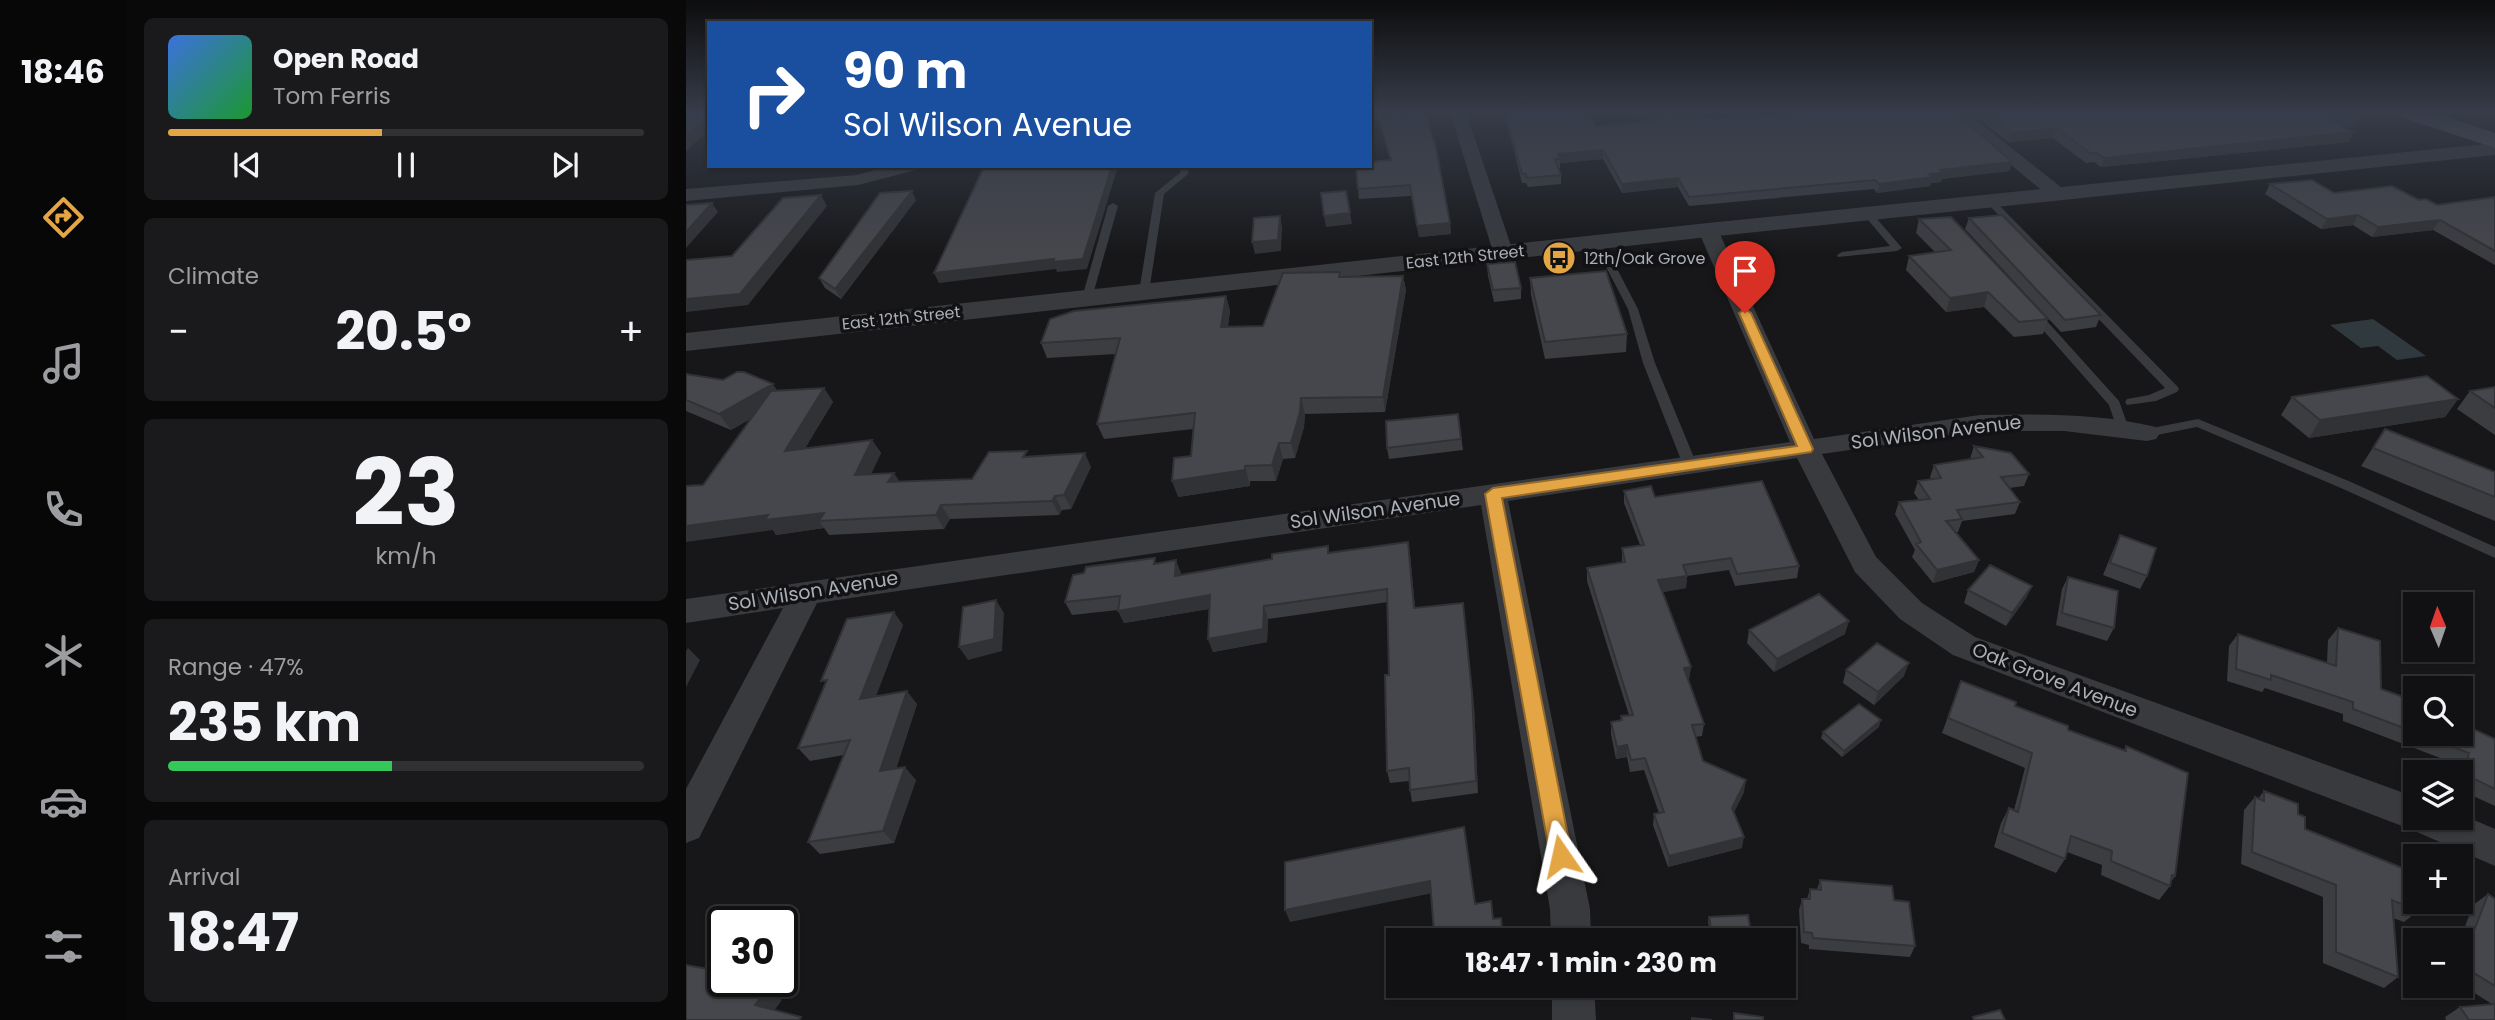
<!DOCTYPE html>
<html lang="en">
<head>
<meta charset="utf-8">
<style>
	body { margin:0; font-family:Poppins,sans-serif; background:#1a1a1c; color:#f1f3f6; height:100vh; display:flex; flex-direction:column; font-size:26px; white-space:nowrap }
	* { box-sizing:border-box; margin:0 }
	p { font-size:23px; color:#9c9da0 }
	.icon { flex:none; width:38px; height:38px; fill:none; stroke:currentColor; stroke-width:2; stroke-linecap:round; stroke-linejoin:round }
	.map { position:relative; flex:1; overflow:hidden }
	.panel { display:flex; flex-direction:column; gap:18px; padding:18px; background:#09090a; width:560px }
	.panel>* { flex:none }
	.banner { position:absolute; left:21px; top:21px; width:665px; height:147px; border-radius:0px; box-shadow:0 2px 5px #0004,0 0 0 2px #303133; background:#1a4fa0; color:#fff; overflow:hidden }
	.needle { width:46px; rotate:358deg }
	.buttons { position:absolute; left:1717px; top:592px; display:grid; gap:14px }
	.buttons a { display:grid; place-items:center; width:70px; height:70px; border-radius:0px; background:#111113; box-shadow:0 2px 5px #0004,0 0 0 2px #303133; font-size:35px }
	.speed { position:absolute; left:21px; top:906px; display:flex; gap:14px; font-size:35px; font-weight:700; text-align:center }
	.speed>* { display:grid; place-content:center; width:91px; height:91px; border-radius:50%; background:#111113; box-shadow:0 2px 5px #0004,0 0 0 2px #303133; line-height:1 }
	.speed .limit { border:4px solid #111; border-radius:10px; background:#fff; color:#111 }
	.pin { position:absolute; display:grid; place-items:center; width:60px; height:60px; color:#fff; margin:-72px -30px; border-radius:50% 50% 50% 0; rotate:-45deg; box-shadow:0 0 7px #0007 }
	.pin .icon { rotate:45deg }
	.me { position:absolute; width:77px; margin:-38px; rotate:349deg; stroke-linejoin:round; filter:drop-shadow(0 0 5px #0008) }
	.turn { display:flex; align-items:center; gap:24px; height:147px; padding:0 21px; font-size:32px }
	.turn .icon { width:91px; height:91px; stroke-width:2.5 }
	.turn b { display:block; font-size:49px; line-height:60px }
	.big { font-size:52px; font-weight:700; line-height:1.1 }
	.panel .card { flex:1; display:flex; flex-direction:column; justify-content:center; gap:10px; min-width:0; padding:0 24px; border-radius:10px; background:#1a1a1c }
	.panel .dial { align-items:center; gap:0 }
	.dial b { font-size:91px; line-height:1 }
	.song { display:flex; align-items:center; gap:21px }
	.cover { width:84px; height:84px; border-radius:10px; background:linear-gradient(135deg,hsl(220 70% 55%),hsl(130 70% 35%)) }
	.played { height:7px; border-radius:4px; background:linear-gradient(90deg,#e4a544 45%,#303133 45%) }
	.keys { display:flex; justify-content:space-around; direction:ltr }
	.heat { display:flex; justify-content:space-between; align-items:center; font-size:38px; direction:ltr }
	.charge { height:10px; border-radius:5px; background:linear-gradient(90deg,#34c759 47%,#303133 0) }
	.trip { position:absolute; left:700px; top:928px; width:410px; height:70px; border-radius:0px; background:#111113; box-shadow:0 2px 5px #0004,0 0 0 2px #303133; font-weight:700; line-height:70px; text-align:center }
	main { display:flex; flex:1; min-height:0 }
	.tab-bar { display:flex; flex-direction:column; width:126px; justify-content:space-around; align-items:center; background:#070708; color:#9c9da0 }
	.tab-bar .icon { width:49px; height:49px }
	.tab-bar .on { color:#e4a544 }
	.tab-bar b { font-size:32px; color:#f1f3f6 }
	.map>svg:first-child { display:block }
	.water { fill:#30393e }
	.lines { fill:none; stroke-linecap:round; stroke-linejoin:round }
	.service { fill:#383a3e; fill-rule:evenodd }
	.minor { fill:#383a3e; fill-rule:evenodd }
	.tertiary { fill:#383a3e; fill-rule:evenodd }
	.primary { fill:#55575c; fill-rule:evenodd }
	.wall { fill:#3c3d41 }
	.shaded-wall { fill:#313235 }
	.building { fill:#46474c; stroke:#313235; stroke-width:2 }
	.route { fill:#e4a544; stroke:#946b2c; stroke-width:2 }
	.labels { text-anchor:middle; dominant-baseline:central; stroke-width:7; stroke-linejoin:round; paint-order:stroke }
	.far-street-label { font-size:16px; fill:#aaafb8; stroke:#121214 }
	.far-poi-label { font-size:16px; fill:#aaafb8; stroke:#121214; text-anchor:start }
	.street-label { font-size:19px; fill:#aaafb8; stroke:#121214 }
</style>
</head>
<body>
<main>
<nav class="tab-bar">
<b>18:46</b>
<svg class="icon on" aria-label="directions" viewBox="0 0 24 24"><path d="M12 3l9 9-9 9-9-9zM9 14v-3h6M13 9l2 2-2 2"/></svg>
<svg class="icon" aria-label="music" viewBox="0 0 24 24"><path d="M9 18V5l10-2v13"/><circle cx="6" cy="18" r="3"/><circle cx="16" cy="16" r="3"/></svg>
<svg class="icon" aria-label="phone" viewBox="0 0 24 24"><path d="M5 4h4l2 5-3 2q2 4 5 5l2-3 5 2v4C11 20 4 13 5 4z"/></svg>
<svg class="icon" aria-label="climate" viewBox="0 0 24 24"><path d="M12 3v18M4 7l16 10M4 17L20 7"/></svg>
<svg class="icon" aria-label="car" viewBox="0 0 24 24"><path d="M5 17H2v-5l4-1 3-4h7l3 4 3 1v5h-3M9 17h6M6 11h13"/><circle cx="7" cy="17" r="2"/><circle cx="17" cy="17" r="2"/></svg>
<svg class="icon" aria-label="filters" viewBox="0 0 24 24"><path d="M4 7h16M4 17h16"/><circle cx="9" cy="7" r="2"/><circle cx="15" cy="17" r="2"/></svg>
</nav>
<section class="panel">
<div class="card">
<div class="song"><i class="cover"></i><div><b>Open Road</b><p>Tom Ferris</p></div></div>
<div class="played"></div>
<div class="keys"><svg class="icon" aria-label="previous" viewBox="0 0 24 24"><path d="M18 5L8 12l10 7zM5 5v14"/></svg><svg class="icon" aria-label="pause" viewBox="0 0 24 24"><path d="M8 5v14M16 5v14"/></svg><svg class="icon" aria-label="next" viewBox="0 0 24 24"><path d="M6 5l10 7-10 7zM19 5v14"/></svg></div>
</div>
<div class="card"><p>Climate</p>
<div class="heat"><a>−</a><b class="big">20.5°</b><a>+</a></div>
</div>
<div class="card dial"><b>23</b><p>km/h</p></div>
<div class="card"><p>Range · 47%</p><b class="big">235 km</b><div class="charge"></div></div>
<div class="card"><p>Arrival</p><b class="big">18:47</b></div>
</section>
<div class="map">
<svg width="1809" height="1020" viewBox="0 0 1809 1020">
	<rect width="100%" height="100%" fill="#171719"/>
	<path class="water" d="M1687,319L1740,356L1711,360L1692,346L1675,348L1644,325Z"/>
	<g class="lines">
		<path class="service" d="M495,166H503L502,174L478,194L463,292L458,295L454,294L453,292L469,193L494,173Z
			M1301,199H1307L1491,386L1493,389L1491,392L1470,401L1441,405L1439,402L1441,399L1463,395L1479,388L1301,203Z
			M427,203L432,206L406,298L401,301L397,300L396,298L422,206Z
			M1182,211L1185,212L1216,248L1211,251L1152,257L1151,255L1156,252L1204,246L1177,214Z
			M912,239L917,242L952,309L969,363L1011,465L1009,468H999L997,465L957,363L942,309L907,242Z
			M1347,309L1351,310L1433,401L1443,429L1442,432H1432L1423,405L1343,314V310Z
			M1512,419L1665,482L1809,547V558L1655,488L1511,427L1461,437L1455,433L1461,429Z"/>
		<path class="minor" d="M684,112H722L714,117L684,120Z
			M764,112H780L827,252L824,256H810L807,252Z
			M935,112H989L1012,116L1014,119L1006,124L943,117Z
			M1262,112H1280L1380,191L1382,195L1380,199H1366Z
			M203,166H233L230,170L172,185L0,201V189L171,175Z
			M1022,224L1032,230L1128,439L1294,415C1352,414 1413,413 1470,427L1474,433L1470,439L1461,441L1378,431H1294L1136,454L1190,557L1236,603L1289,637L1729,797V817H1774V814L1809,829V866L1724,829L1267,655L1214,619L1169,572L1111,458L822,501L904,909L905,940H865L864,909L795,505L131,603L13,838L0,843V789L97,608L0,623V599L1104,442L1012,230Z
			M866,985H908L910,1020H866Z"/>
		<path class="tertiary" d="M1809,143V155L1022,237L0,351V333L1022,223Z"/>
		<path class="primary" d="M1712,112H1746L1809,133V148L1715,117Z"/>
	</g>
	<path class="wall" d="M818,112H892L910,126L969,121V113L1028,119L1326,162L1323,171L1256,179L1255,182L1245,183L1244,186L1191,193L1188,189L1003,206L992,187L936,193L917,159L874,163V168H872L875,175V184L842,187L840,183H836Z
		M1289,112H1663L1672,117L1668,126L1658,127L1667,132L1663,142L1415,167L1408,162L1400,163L1367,138L1322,142L1288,115Z
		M692,116L764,223L765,234L733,237L725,196L673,199L672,189L704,160L694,125Z
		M1584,184L1648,193L1733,200L1751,205L1809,197V265L1747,230L1686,237L1667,225L1635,229L1579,194Z
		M230,200L155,299L139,288L133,278Z
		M1283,218L1415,315L1410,327L1375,332L1279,229Z
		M1233,219L1362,319L1357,334L1328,337L1298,307L1260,312L1220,270L1223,256L1249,252L1230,233Z
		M801,264L835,288V299L808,302L802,276Z
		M717,276L720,290L699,412L619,414L618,427L609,458L597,459L590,481H564V486L492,497L505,456L507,429L418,439L411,424L430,354L361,358L355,343L540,296L544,311L542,327L577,326L655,277Z
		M844,278L941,334L940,352L859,359L845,295Z
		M0,374L91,391L138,388L147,402L119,448L186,440L195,453L185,474L214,482L286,479L343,456L405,467L385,509L376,510L373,515L264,519L258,529L143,535L138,528L90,535L87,530L17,485L66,418L45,430L0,411Z
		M1809,387V435L1771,409L1784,391Z
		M1606,397L1772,399L1759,417L1623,438L1595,415Z
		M772,414L777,450L703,459L701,448Z
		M1699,429L1809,472V521L1675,466Z
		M1288,446L1343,474L1338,486L1323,488L1334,502L1329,514L1276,521L1272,532H1269L1293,560L1288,572L1247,583L1226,557L1229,550L1209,514L1213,502L1233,500L1228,493L1232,481L1245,479L1244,477L1248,465L1284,459Z
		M938,491L969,497L1113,566L1111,578L1049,586L1043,570L1001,576L1000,588L977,592L1005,667L1003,679H1002L1018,724L1016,736L1009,737L1017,761L1058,792L1048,812L1056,848L982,867L967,825L968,814L973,813L958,770L944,772L941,757L930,759L925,734V722L935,721V716L943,715L901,581V568L936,563V548L954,545L938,503Z
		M1434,535L1461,576L1454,589L1417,575L1428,548Z
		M642,546L643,553L724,555L729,608L788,705L792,793L726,802L724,790L723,781L704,783L701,771L703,675L702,602L582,619L581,642L527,652L522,639L523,609L438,623L432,610L386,615L379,602L471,563L495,573V575L586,559Z
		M1382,577L1428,628L1421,641L1370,625L1376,589Z
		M1346,586L1340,598L1320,626L1278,603L1282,590Z
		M217,625L190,696L231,704L210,769L230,780L208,843L134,854L122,842L158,755L124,761L112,748Z
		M1652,628L1695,689L1729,701V733H1774L1809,739V806L1774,790V772H1769L1770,764L1657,721V714L1579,688L1576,692L1541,681L1543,646L1552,634L1641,663L1642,640Z
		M1063,630L1159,634L1088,672L1061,643Z
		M1160,670L1218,676L1188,705L1157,683Z
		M1275,681L1382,730L1438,750L1440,746L1489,876L1485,882L1484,886L1473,900L1415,875L1416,865L1381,852L1379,859L1370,873L1308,847L1315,823L1323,808L1328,810L1339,768L1256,733Z
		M1193,727L1156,757L1135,738L1137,732Z
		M1578,791L1612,814L1619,829L1732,911L1718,922L1707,918L1712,977L1698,988L1637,963V897L1555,864L1558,810L1569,797L1572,799Z
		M1134,880L1208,900L1229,946L1224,957L1123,949V945L1115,943L1113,910L1116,899H1121L1124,889L1131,890Z
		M1802,894L1809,899V1020H1760L1759,1017L1774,1007L1806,1004L1774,984V940L1787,905Z
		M1023,917L1066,940H1025L1022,922Z"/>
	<path class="shaded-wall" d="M23,115V130L0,151V135Z
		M1672,117L1668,126L1641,129L1645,120Z
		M1370,128L1367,138L1322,142L1325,133Z
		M1667,132L1663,142L1415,167L1418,158Z
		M917,150V159L874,163L872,154Z
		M1326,162L1323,171L1256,179L1255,182L1245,183L1244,186L1191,193L1193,184L1254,170Z
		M426,166H432L401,269L371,272L370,269L253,283L248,273Z
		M992,178V187L936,193V184Z
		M226,191L230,200L155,299L149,289Z
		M135,195L141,206L62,305L0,312V299Z
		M662,202L666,224L640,227L638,216Z
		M26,203L32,212L0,248V232Z
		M1672,215L1667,225L1635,229L1641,219Z
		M594,216L596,227L595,251L569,254L566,242Z
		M1754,220L1747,230L1686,237L1692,227Z
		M764,223L765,234L733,237L731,226Z
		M717,276L720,290L699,412L697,397Z
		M1302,292L1298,307L1260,312L1264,298Z
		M540,296L544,311L539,342L535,327Z
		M87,384L97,400L45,430L33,414Z
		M138,388L147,402L109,465L99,451Z
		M615,398L619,414L618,427L609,458L605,443Z
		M1772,399L1759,417L1623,438L1634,420Z
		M186,440L195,453L178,489L169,475Z
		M593,443L597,459L590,481L586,465Z
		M399,453L405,467L385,509L378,495Z
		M559,466L564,486L492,497L486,481Z
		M208,473L217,487L202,482Z
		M369,496L376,510L373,515L366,501Z
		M255,505L264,519L258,529L250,515Z
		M138,513L133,521L138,528L90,535L87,530L0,542V526L82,515Z
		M722,542L724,555L730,621L728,608Z
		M490,560L495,573L494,589L489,576Z
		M1293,560L1288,572L1247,583L1251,570Z
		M1001,576L1000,588L972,593V580Z
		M1346,586L1340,598L1320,626L1326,613Z
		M524,595L529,608L438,623L432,611Z
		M310,600L318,613L316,651L282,660L273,647Z
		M777,603L788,705L792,793L790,781Z
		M578,606L582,619L581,642L527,652L522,639Z
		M208,612L217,625L184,711L174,699Z
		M1163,621L1159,634L1088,672L1091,659Z
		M2,648L14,660L0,687V651Z
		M1223,663L1218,676L1188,705L1192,692Z
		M1005,667L1003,679L997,680L998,668Z
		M221,691L231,704L205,783L194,771Z
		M1195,720L1193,727L1156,757L1158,751Z
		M941,745V757L930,759L931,747Z
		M219,767L230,780L208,843L197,831Z
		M1060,780L1058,792L1044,820L1046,808Z
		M1058,837L1056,848L982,867L983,856Z
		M744,881L747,893L604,922L599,910Z
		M27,970L37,977V982L23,975Z
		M82,989L96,1000L84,1016L69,1005Z"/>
	<path class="building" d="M0,112H23V115L0,135Z
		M819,112H892L894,114L903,113L910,126L971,120L969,113L1028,119L1127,112H1270L1326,162L1254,170L1257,173L1243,174L1247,177L1193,184L1189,180L1003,197L992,178L936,184L917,150L872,154L874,159H869L875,175L841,178L840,174H836Z
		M1298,112H1663L1672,117L1645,120L1667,132L1418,158L1411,153H1404L1370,128L1325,133Z
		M739,113L750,148L764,223L731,226L724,185L672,189L670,166H684V162L705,160L692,116Z
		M312,166H426L397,259L367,262L368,259L248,273L297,169L311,167Z
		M1626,180L1648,193L1706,186L1733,200L1740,199L1751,205L1809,197V251L1754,220L1692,227L1672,215L1641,219L1584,184Z
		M226,191L149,289L133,278L194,193Z
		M660,191L664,213L638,216L635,193Z
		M135,195L54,294L0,299V260L46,256L97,198Z
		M26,203L0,232V205Z
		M1316,215L1415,315L1379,320L1283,218Z
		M594,216L592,240L566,242L568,218Z
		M1265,217L1362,319L1333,322L1302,292L1264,298L1223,256L1265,250L1233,219Z
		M829,262L835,288L807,290L801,264Z
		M920,271L941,334L859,342L844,278Z
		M654,272L653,277L717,276L697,397L615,398L614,412L605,443H593L586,465L559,466V470L486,481L488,458L505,456L509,413L411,424L434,338L355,343L364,319L388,311L540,296L535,327L577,326L597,273Z
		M51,372H58L87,384L33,414L0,400V374L37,380Z
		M1741,376L1772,399L1634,420L1606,397Z
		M1809,387V408L1784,391Z
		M138,388L99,451L186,440L169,475L208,473L202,482L286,479L303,452L341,451L337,457L399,453L378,495L369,496L366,501L255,505L250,515L133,521L138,513L79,520L82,515L0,526V486L17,485L85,391Z
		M772,414L775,439L701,448L700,421Z
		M1699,429L1809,472V497L1687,448Z
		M1288,446L1325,453L1343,474L1315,477L1334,502L1271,510L1276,519L1260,521L1293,560L1251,570L1230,544L1235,542L1213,502L1244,499L1232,481L1255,478L1248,465L1297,457Z
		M1076,481L1113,566L1051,574L1045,558L997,565L1001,576L972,580L1005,667L998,668L1018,724L1006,725L1017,761L1060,780L1046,808L1058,837L983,856L968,814L978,812L959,758L945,760L941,745L931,747L925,722L936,720L935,716L947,715L901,568L939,562L936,548L958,545L938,491L965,486L969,497Z
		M1434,535L1470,548L1461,576L1424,563Z
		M722,542L728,608L777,603L786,693L790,781L724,790L723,768L701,771L699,675H703L701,589L578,606L577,629L522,639L524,595L432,611L434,596L379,602L387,575L398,573L400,567L469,558L468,564L490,560L489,576L586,559V554L608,551L642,546V553Z
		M1304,565L1346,586L1326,613L1282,590Z
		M1382,577L1432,591L1428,628L1376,613Z
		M1133,594L1163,621L1091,659L1063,630Z
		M310,600L308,639L273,647L277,607Z
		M208,612L174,699L221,691L194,771L219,767L197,831L122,842L164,740L112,748L141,680L135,681L161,619Z
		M1652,628L1694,641L1695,689L1729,701V732L1667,709V702L1585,675V680L1550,669L1552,634L1650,666Z
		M1191,643L1223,663L1192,692L1160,670Z
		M1275,681L1330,702L1329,706L1382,726V730L1440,751V746L1502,773L1489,876L1486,875L1484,886L1425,861L1426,851L1385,836L1379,859L1316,833L1323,808L1332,812L1346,753L1262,718Z
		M1173,704L1195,720L1158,751L1137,732Z
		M1774,723L1809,739V789L1778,774L1783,753L1731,733H1774Z
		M1578,791L1612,804V814L1619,817V829L1729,873V901H1731L1732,911L1706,900L1712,977L1650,952V885L1566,852L1569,797L1578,801Z
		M778,827L789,904L805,901L807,919L815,918L817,940H745L743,933L748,932L744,881L599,910V862Z
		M1134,880L1206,886L1208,900L1223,902L1229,946L1127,938L1126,933L1118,932L1116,899H1124V889L1135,890Z
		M1802,894L1809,899V986L1775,965Z
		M1062,915L1066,940H1027L1023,917Z
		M0,965L27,970L23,975L37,979V982H50L82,989L69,1005L115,1017L113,1020H0Z
		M1809,1004V1020H1783L1774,1007Z
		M1314,1010L1319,1020H1288L1287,1017Z
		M1048,1013L1077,1017V1020H1048Z
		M1006,1018L1026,1020H1006Z"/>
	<linearGradient id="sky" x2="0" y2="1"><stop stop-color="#0d0d0e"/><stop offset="0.44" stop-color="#363c49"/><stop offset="1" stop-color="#363c49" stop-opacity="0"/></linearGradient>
	<rect width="1809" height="255" fill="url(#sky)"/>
	<path class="route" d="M1059,309L1065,313L1127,449L1125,452L816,498L886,856L882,863L875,866L867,863L864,856L799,494L807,488L1111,446L1053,313Z"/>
	<defs>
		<symbol id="bus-disc" viewBox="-11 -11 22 22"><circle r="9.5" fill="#e4a544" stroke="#121214"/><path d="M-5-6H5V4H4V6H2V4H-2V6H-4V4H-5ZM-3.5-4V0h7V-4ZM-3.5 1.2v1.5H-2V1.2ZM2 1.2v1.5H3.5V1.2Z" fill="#111"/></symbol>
	</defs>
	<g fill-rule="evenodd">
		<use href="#bus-disc" x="854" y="239" width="38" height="38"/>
	</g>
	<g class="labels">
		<g class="far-street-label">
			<text transform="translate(779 257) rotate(-6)">East 12th Street</text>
			<text transform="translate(215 318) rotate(-6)">East 12th Street</text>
		</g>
		<g class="far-poi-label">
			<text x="898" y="258">12th/Oak Grove</text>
		</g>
		<g class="street-label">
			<text transform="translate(1250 432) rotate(-7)">Sol Wilson Avenue</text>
			<text transform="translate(689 510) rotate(-8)">Sol Wilson Avenue</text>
			<text transform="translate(127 591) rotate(-9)">Sol Wilson Avenue</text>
			<text transform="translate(1369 680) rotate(21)">Oak Grove Avenue</text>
		</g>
	</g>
</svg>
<div class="buttons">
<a><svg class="needle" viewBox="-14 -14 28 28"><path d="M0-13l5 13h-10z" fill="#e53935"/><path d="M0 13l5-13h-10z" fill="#9c9da0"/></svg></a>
<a><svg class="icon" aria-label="search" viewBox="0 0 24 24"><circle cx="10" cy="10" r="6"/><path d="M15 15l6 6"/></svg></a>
<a><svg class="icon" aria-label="layers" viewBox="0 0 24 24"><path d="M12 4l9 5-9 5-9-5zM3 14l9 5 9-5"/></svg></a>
<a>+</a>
<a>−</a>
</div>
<div class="speed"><div class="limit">30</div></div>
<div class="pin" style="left:1059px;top:313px;background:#d93025"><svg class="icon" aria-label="arrive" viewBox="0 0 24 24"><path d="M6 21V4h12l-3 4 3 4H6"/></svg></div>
<svg class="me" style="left:875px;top:856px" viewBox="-20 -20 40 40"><path d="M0-17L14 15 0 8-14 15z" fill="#e4a544" stroke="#fff" stroke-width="4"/></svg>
<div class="trip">18:47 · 1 min · 230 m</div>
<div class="banner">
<div class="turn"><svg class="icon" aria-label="right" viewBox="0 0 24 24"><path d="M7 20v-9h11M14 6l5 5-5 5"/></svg><div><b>90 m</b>Sol Wilson Avenue</div></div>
</div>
</div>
</main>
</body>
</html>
